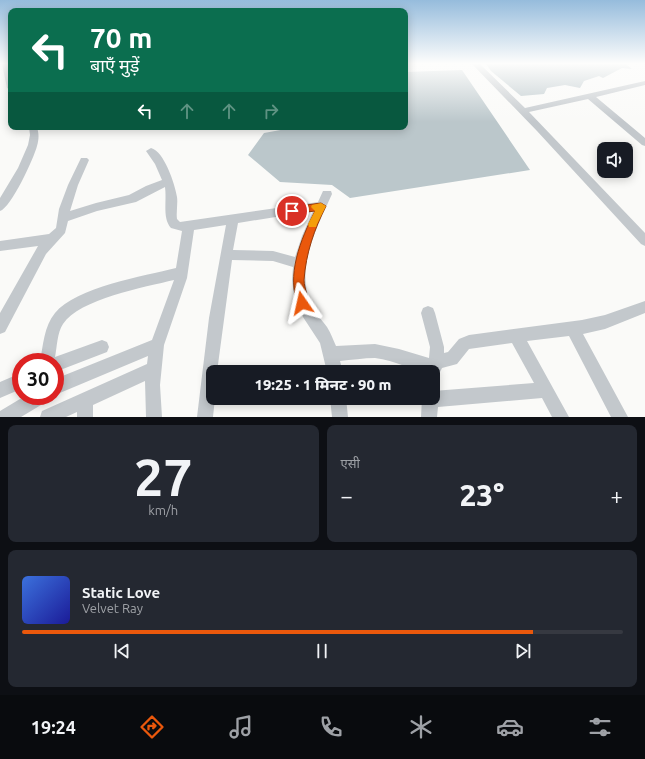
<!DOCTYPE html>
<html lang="hi">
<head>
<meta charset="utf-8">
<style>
	body { margin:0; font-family:Ubuntu,"Noto Sans Devanagari",sans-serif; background:#242831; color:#f1f3f6; height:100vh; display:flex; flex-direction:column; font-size:15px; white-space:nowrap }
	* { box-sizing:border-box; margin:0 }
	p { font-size:13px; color:#9ea1a6 }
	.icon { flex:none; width:22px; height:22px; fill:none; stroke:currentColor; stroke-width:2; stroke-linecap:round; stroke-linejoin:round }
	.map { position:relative; height:417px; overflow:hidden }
	.panel { display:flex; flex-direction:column; gap:8px; padding:8px; background:#0d0f14; flex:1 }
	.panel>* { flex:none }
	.top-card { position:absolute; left:8px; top:8px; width:400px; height:122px; border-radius:8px; box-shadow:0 2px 10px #0003; background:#0b6e4f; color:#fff; overflow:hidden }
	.tools { position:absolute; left:597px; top:142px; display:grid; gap:8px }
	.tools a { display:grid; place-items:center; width:36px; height:36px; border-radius:8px; background:#171b24; box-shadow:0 2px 10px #0003; font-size:20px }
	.speed { position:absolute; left:12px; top:353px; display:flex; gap:8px; font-size:20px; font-weight:700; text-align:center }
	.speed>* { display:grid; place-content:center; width:52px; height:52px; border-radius:50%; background:#171b24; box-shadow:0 2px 10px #0003; line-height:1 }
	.speed .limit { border:6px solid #d22; background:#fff; color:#111 }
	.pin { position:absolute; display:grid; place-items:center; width:34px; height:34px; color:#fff; margin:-17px; border:2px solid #fff; border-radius:50%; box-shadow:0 1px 4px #0007 }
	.me { position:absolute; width:44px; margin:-22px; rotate:349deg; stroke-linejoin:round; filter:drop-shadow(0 0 3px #0008) }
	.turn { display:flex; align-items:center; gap:14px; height:84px; padding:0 16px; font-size:18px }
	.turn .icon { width:52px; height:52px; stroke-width:2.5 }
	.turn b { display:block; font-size:28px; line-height:34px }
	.lanes { display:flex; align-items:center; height:38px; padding:0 16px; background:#0003; justify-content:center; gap:20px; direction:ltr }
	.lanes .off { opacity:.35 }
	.big { font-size:30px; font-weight:800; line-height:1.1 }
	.panel .tile { flex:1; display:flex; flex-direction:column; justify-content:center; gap:6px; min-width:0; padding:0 14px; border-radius:8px; background:#242831 }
	.panel .dial { align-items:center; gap:0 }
	.dial b { font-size:52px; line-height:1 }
	.song { display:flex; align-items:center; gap:12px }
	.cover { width:48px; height:48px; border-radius:6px; background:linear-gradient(135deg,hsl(220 70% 55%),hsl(240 70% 35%)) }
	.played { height:4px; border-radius:2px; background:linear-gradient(90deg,#ea580c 85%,#363941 85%) }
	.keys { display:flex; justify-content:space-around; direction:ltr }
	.heat { display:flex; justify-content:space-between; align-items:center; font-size:22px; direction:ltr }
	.panel .tiles { flex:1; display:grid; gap:8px; grid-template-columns:1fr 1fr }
	.tile:last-child { grid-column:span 2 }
	.trip { position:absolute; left:206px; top:365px; width:234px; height:40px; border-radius:8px; background:#171b24; box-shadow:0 2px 10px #0003; font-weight:800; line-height:40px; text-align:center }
	.dock { display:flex; height:64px; justify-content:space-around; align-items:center; background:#090b0e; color:#9ea1a6 }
	.dock .icon { width:28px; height:28px }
	.dock .on { color:#ea580c }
	.dock b { font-size:18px; color:#f1f3f6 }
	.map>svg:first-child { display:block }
	.water { fill:#bbc7cb }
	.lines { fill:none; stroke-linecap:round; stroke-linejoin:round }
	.minor { fill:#c3c8cc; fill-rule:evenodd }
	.route { fill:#ea580c; stroke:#983908 }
	.slow { fill:#f59e0b }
</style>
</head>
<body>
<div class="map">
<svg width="645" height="417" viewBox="0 0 645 417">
	<rect width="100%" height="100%" fill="#fafaf8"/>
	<path class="water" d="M486,64H626L632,69L622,68L603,78L599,76L584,81L580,88L565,85L547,88L544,94L521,96L491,71Z
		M462,70L530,170L350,198L332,185L280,182L248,155L264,133L297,127H405V72Z"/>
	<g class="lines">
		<path class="minor" d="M2,64H10L11,90L7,88Z
			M472,64H480L525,108L645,81V85L596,97L645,138V146L642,145L588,99L529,112L645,233V246L641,244L537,131Z
			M29,127H37C39,134 39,139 37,146C34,158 11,208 0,211V198L18,168L28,145L30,135Z
			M151,148C164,151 175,184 177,197C178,204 176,212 177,219L180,222L318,202L323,191H331L332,194C317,228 295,267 311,304C315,313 321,319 327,327C331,333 333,340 336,346L375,344L399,349L429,358L430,347L421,313L423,308L428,306L433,308L435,313L444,347V353L448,352L459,339L469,335L582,320L605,315L645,301V313L605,329L583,334L628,417H611L569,336L527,341L569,417H552L542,398L438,407L437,417H421L422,398H433V391L534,383L512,343L469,349L457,364L442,368L440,372L435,375L433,372C413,372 395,360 375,358C364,358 351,360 340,361L343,372H327L320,343L303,317L294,295L292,280L293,267L273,261L232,260L217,372H213V398H215L213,417H197L209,318L226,225L194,230L187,278L164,345L160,385L162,417H146L145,381L93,405V417H77V412L66,417H40L42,411L147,364L148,356L55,395V379L152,340L174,280C145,287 79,299 63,324C57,333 57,347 55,357L102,340L107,342L109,347L107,352L55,372V362H40C43,346 44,326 55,313C76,287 144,276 176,268L182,231L171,228C162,218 167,201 165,187L136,202L97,211L68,221L65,233L46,254L5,332L0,334V313L38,246L0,251V241L49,234L56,228L59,209L68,185L81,158H87L89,160L78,185L70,211L96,203L129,195L146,186L162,180L155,164L146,151ZM313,211L302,236L295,257L273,251L233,250L238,223Z
			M21,373V389L0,398V382Z
			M25,396H48L46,402L21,417H0V411Z
			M330,398H346L348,417H332Z"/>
	</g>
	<linearGradient id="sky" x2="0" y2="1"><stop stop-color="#96bcdc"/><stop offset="0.52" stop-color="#fdfdfc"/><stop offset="1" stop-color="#fdfdfc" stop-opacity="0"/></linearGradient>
	<rect width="645" height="122" fill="url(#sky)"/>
	<path class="route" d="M321,203L326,206C314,230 306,253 304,280C304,289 310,298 306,307L302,308L299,307C285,276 301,239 315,211L292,214L287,211L292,207Z"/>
	<path class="slow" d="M321,203L326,206L317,224L316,227H309L308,224L315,211L311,207L312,205Z"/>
</svg>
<div class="tools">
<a><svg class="icon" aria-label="sound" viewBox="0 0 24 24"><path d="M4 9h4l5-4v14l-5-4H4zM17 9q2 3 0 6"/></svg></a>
</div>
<div class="speed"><div class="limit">30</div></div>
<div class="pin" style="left:292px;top:211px;background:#d93025"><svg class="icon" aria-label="arrive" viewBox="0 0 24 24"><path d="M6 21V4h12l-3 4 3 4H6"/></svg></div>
<svg class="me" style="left:302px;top:303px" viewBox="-20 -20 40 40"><path d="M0-17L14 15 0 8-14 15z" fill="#ea580c" stroke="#fff" stroke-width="4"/></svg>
<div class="trip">19:25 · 1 मिनट · 90 m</div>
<div class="top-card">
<div class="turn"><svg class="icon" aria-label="left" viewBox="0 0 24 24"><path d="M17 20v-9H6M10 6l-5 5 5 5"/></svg><div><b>70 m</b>बाएँ मुड़ें</div></div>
<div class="lanes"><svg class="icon" aria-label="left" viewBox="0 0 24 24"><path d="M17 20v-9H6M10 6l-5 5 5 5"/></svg><svg class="icon off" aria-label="ahead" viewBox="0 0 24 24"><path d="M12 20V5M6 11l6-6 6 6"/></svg><svg class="icon off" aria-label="ahead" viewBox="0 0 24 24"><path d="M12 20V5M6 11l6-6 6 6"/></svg><svg class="icon off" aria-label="right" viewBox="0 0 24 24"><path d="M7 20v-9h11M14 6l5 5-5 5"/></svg></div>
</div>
</div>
<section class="panel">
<div class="tiles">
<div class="tile dial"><b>27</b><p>km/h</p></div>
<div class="tile"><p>एसी</p>
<div class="heat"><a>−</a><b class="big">23°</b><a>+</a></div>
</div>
<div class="tile">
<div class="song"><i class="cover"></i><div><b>Static Love</b><p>Velvet Ray</p></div></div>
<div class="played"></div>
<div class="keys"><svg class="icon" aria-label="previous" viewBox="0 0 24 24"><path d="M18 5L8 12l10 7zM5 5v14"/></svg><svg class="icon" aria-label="pause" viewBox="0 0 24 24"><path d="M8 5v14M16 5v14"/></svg><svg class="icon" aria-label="next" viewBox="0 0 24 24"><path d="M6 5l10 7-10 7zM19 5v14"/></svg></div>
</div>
</div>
</section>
<nav class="dock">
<b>19:24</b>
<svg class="icon on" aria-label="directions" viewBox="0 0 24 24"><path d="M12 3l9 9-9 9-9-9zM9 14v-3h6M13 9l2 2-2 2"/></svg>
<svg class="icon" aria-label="music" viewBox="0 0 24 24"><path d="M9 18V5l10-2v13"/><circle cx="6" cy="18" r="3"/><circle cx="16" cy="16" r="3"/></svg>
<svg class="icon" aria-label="phone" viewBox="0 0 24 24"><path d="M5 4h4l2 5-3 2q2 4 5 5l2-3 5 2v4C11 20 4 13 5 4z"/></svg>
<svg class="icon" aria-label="climate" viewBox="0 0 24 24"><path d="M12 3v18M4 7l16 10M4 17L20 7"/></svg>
<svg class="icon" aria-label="car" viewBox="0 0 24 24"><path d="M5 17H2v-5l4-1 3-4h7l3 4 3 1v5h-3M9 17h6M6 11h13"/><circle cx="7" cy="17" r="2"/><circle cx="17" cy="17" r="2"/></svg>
<svg class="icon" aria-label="filters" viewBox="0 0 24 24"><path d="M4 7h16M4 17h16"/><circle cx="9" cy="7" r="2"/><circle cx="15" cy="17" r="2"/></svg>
</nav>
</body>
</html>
